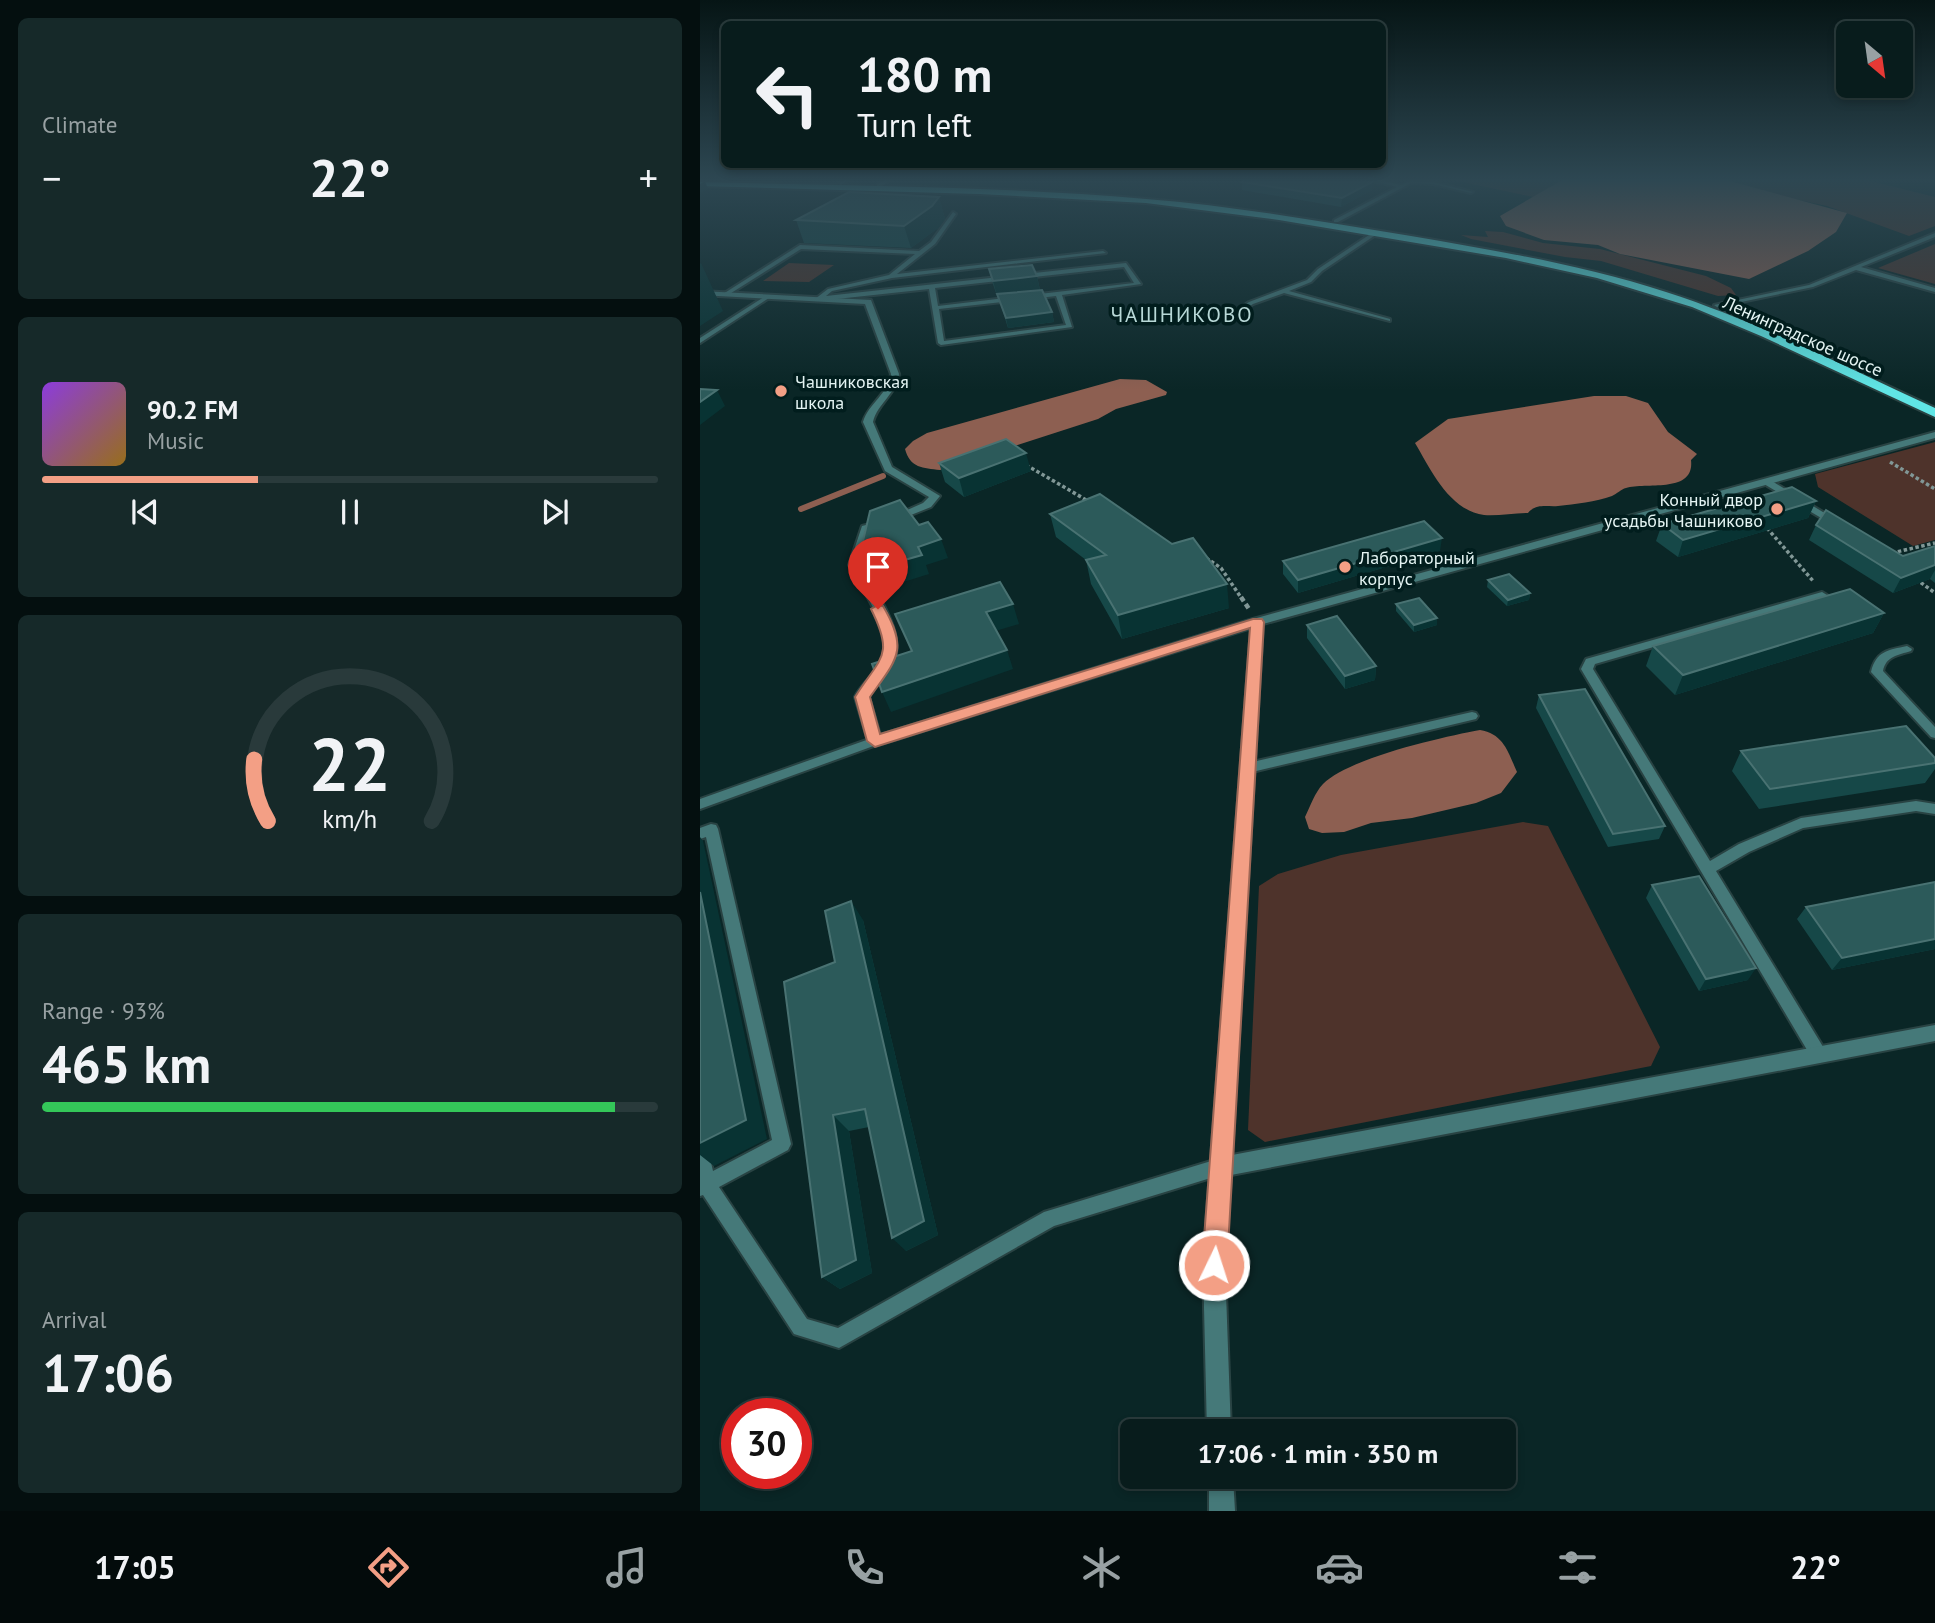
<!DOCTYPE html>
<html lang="en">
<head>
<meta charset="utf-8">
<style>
	body { margin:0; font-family:"PT Sans",sans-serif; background:#162929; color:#f1f3f6; height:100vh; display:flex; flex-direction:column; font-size:26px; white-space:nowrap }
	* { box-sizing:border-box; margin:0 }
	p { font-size:23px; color:#98a1a3 }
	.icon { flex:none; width:38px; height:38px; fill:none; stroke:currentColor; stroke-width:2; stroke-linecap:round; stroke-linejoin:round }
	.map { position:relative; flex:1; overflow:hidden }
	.sheet { display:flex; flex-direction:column; gap:18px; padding:18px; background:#040f0f; width:700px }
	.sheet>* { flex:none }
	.banner { position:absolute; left:21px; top:21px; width:665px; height:147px; border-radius:10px; box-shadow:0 4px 10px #0003,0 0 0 2px #293a3b; background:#081c1c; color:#f1f3f6; overflow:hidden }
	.needle { width:46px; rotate:151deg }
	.tools { position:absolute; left:1136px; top:21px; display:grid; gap:14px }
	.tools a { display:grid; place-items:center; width:77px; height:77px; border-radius:10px; background:#081c1c; box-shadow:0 4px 10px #0003,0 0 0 2px #293a3b; font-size:35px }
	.speed { position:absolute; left:21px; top:1398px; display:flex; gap:14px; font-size:35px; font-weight:700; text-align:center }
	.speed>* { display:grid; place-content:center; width:91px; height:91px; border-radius:50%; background:#081c1c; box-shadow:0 4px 10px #0003,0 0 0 2px #293a3b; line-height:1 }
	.speed .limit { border:10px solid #d22; background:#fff; color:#111 }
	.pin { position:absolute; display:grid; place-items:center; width:60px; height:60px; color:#fff; margin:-72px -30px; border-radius:50% 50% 50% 0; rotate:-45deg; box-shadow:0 0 7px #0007 }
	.pin .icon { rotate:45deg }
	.me { position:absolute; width:77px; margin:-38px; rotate:4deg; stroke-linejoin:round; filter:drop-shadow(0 0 5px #0008) }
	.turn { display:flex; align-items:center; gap:24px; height:147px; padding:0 21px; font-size:32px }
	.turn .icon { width:91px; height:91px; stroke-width:2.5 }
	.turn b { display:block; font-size:49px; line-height:60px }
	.big { font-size:52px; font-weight:800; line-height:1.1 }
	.sheet .card { flex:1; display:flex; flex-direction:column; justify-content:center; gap:10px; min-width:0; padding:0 24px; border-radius:10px; background:#162929 }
	.sheet .dial { align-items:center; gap:0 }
	.dial svg { height:182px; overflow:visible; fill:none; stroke:#293a3b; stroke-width:7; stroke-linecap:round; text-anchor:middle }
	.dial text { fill:#f1f3f6; stroke:none }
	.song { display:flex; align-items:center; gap:21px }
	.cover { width:84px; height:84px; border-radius:10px; background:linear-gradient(135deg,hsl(270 70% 55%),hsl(40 70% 35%)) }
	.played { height:7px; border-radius:4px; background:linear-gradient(90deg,#f39f85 35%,#293a3b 35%) }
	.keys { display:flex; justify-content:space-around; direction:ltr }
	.heat { display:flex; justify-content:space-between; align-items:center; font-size:38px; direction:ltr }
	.charge { height:10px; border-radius:5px; background:linear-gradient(90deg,#34c759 93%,#293a3b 0) }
	.trip { position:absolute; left:420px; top:1419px; width:396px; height:70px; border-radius:10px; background:#081c1c; box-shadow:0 4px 10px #0003,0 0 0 2px #293a3b; font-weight:800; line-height:70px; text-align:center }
	.tab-bar { display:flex; height:112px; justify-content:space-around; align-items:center; background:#030b0b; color:#98a1a3 }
	.tab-bar .icon { width:49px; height:49px }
	.tab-bar .current { color:#f39f85 }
	.tab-bar b { font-size:32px; color:#f1f3f6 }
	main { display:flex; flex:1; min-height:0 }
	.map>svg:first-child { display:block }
	.green { fill:#4e332b }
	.water { fill:#8d5f51 }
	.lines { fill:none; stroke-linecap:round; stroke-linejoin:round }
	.stream { stroke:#8d5f51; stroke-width:6 }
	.service-casing { stroke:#294343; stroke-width:4 }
	.minor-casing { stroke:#294343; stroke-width:4 }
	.trunk-casing { stroke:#294343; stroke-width:4 }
	.path-far1 { stroke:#819796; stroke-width:3.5; stroke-dasharray:3.5 2.5; stroke-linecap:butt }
	.path { stroke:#819796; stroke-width:4.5; stroke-dasharray:5 3.5; stroke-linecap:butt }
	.service { fill:#457979; fill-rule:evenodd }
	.minor { fill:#457979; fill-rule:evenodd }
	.trunk { fill:#60e5e5; fill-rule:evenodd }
	.wall { fill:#164848 }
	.shaded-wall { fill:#083333 }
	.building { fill:#2c5a5a; stroke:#497272; stroke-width:2 }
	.route { fill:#f39f85; stroke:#9e6756; stroke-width:2 }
	.poi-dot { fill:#f39f85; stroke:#011d1d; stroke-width:2.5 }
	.labels { text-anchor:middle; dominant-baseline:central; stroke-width:7; stroke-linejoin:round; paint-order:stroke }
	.far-street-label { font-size:18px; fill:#e4f4f3; stroke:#011d1d }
	.far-poi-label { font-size:18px; fill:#e4f4f3; stroke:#011d1d; text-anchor:start }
	.far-quarter-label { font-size:21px; letter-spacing:2px; fill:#b8d8d7; stroke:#011d1d }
</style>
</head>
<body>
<main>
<section class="sheet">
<div class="card"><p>Climate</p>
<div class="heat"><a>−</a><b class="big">22°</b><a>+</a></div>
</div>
<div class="card">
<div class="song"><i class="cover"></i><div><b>90.2 FM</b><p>Music</p></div></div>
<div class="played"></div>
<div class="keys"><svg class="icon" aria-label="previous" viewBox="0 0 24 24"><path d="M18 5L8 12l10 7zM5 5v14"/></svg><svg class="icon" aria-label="pause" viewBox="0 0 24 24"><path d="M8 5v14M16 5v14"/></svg><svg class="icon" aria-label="next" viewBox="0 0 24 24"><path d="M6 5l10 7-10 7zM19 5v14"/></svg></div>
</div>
<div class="card dial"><svg viewBox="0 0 100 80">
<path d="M14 69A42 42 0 1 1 86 69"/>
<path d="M14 69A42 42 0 0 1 8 42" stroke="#f39f85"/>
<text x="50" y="56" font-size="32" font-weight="700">22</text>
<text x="50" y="72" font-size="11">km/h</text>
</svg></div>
<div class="card"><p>Range · 93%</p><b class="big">465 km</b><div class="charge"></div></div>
<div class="card"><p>Arrival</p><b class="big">17:06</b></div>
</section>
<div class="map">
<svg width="1235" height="1511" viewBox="0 0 1235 1511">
	<rect width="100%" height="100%" fill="#0a2626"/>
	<path class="green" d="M744,178H871L862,180L833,197Z
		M1019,178H1158L1235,197V226L1209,236L1127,206L1066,193Z
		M785,231L803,232L843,243L900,249L1006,276L1031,288L1036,295L1018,296L901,261L865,257L771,239L761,235L788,237Z
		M1235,244V284L1178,268Z
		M89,263L134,265L109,282L63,281Z
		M1235,442V540L1213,546L1118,487L1115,474Z
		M823,822L848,826L960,1047L951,1066L565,1142L548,1130L559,886L578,874L641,855Z"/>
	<path class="water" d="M871,178H1019L1147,213L1136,232L1108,251L1049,279L920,254L898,245L844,240L806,226L800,216L862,180Z
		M420,379L446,380L467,392L466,395L416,409L398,419L240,470C223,468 210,468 205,449L213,441L227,433Z
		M894,396H926L948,403L968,432L997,454L991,460C995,494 947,482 926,488C921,489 917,494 912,496C896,502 875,504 858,506C847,507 836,503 828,513C814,513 798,516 784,515C749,510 731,470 715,443L748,419Z
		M780,730C804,734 808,752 817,772L801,793L776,803L712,818L671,823L644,832L622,833L609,829L605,817C610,807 615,792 623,784C649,758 742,737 780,730Z"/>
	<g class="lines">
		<path class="stream" d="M101,509L183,476"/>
		<defs>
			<path id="service" d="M148,178H154L140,185V183Z
				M187,178H193L181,187H177V185Z
				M663,178H672L701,185L710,181L733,182L773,192L771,193L733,184L711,183L638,222H634V220L697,187Z
				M253,212L256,214L235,244L197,274L403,251L406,253L192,278L132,291L126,296L426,263L441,284L362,295L372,327L241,345L238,343L229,289L118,301L115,299L128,289L189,275L215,254L101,249L28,295L23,294L100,245L219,251L231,242ZM424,267L434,283L238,306L235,288ZM356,296L366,325L244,341L239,309Z
				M675,231L677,234L622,271L611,282L589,291L690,319V321L584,293L553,304L531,319L526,318L549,302L607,280L618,269Z
				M1235,233V237L1161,267L1235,288V292L1156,270L1113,287L1017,307L1014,305L1109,285Z
				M67,295L72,296L0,343V338Z
				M1064,480H1070L1141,523L1136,526L1133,525L1064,484Z
				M1122,592L1127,595L1126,597L895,664L893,669L1010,861L1039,844L1101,818L1216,801L1235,804V814L1216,811L1103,828L1049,852L1016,871L1125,1050L1127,1055L1125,1060L1119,1063L1113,1060L881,669L886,659Z
				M1207,646L1212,649L1211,651C1198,655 1186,656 1183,671L1235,727V738L1231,737L1171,672C1176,651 1188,650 1207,646Z
				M772,712L776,713L778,716L776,719L548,773L542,768L548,763Z
				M175,737L181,741L179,744L0,809V799Z
				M11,824L16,825L18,829L91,1144L88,1150L19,1187L107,1319L138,1328L344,1212L521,1158L527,1161L530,1167L527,1173L354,1226L139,1348L94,1334L3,1195L0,1196V1138L6,1141L13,1171L72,1140L6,837L0,839V828Z"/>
			<path id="minor" d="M0,291L171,300L199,374C197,393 177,404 173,422L192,467L240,496L231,507L196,521L192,522L187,519L223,503L229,497L185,471L163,422C168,404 189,393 191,374L165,304L0,295Z
				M1235,432V438L563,624L532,1155L1235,1025V1041L531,1175L525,1265L531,1432H507L503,1265L551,628L175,746L168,741L155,697C162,683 175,675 181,662C195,635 162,588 149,565L162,526L170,524L175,527L171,530L161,565C174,589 206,633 194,661C188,675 174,683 169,697L180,735L553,619Z
				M509,1477H533L535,1511H509Z"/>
			<path id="trunk" d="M0,182C149,186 298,186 446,199C535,206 623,222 711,236C797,251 883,265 966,292C1059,322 1146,367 1235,408V417L1061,336L992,307L897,278L806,258L579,220L446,203L279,194L0,186Z"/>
		</defs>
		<use href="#service" class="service-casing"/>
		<use href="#minor" class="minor-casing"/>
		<use href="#trunk" class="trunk-casing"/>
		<path class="path-far1" d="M1190,462L1235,489
			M326,465L388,501
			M1067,528L1114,582
			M1192,553L1235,543
			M506,558L521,568L542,599
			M1216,579L1235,593"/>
		<path class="path" d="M541,597L549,609"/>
		<use href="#service" class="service"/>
		<use href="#minor" class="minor"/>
		<use href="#trunk" class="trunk"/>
	</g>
	<path class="wall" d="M542,182H672V190L641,207L542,190Z
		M239,197L245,219L238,228L211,248L104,243L96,220Z
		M289,269L337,276L340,290L352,312L354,322L308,328L298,296H297L293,284Z
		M239,463L331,471L264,497L245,482Z
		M1116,501L1108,518L978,557L956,541L962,524Z
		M350,514L529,608L422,639L391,584L386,560L356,537Z
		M1116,525L1203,556L1235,546V583L1230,579L1193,593L1109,540Z
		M740,551L598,593L583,574V561Z
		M788,580L830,593L829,600L807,606L787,587Z
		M696,604L737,618V625L714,632L696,611Z
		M1184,613L1173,633L975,695L946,666L953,646Z
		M607,625L676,666L675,680L645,689L607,638Z
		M839,695L965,826L959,839L908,847L836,708Z
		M1041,751L1235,758V769L1225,783L1059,809L1032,771Z
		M1235,882V949L1132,970L1097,919L1106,907Z
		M952,885L1048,980L999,991L946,898Z
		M163,920L238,1235L206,1251L169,1127L149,1131L172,1273L140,1289L122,1277L135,962Z"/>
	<path class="shaded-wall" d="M5,181L8,189L0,193V184Z
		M672,182V190L641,207L642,198Z
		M239,197L245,219L238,228L211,248L204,226Z
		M1,263L23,311L0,326V264Z
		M337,276L340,291L297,296L293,281Z
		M352,312L354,322L308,328L306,318Z
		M17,390L25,406L0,425V402Z
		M326,453L331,471L264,497L259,478Z
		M1116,501L1108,518L978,557L983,540Z
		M742,538L740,551L598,593V580Z
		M241,539L248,558L226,565L229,574L181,589L173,569L218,547Z
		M1235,565V570L1230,579L1193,593L1201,578Z
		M527,584L529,608L422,639L418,615Z
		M830,593L829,600L807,606L808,600Z
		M313,604L319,624L292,632L286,612Z
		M1184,613L1173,633L975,695L983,675Z
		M737,618V625L714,632V625Z
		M307,650L313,669L191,712L182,692Z
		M676,666L675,680L645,689V676Z
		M0,837L3,841L67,1139L14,1166L0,1155Z
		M151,901L163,920L238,1235L206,1251L192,1238Z
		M1235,939V949L1132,970L1142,958Z
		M1056,968L1048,980L999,991L1006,979Z
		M133,1115L149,1131L172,1273L140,1289L122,1277Z"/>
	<path class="building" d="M548,178H649L672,182L642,198L542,182Z
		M149,192L239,197L232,206L204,226L96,220Z
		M332,265L337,276L293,281L289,269Z
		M342,290L352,312L306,318L297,294Z
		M0,389L17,390L0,402Z
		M306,439L326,453L259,478L239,463Z
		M1092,487L1116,501L983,540L962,524Z
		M400,494L472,544L493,538L527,584L418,615L386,560L406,555L350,514Z
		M200,500L219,525L228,522L241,539L218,547L222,555L173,569L163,541L170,511Z
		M1126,510L1203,556L1235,546V565L1201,578L1116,525Z
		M724,521L742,538L598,580L583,561Z
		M809,574L830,593L808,600L788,580Z
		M300,582L313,604L286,612L307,650L182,692L172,664L212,651L195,614Z
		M1150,589L1184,613L983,675L953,646Z
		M719,598L737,618L714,625L696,604Z
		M637,616L676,666L645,676L607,625Z
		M885,689L965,826L913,834L839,695Z
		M1206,726L1235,758V763L1070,789L1041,751Z
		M999,876L1056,968L1006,979L952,885Z
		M1235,882V939L1142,958L1106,907Z
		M0,892L46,1120L0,1143Z
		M151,901L224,1221L192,1238L165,1109L133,1115L156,1260L122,1277L84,982L135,962L125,911Z"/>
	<linearGradient id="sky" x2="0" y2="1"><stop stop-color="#061515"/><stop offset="0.46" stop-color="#2d4752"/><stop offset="1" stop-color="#2d4752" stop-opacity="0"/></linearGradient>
	<rect width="1235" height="390" fill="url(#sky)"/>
	<path class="route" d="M178,605L183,606C209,650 197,659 170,697L180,734L553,619H562L564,622L527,1265L523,1273L514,1277L506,1273L502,1265L550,628L175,747L167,741L155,697C180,657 195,657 171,609Z"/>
	<g class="poi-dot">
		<circle cx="81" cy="391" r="7"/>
		<circle cx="1077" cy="509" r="7"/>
		<circle cx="645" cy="567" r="7"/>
	</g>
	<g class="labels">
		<g class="far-street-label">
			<text transform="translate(1103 336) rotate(24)">Ленинградское шоссе</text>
		</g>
		<g class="far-poi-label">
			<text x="95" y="381">Чашниковская<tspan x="95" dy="21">школа</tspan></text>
			<text x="1063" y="499" text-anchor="end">Конный двор<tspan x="1063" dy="21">усадьбы Чашниково</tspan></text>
			<text x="659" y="557">Лабораторный<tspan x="659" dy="21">корпус</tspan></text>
		</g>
		<g class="far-quarter-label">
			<text x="482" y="314">ЧАШНИКОВО</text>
		</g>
	</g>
</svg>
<div class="tools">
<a><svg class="needle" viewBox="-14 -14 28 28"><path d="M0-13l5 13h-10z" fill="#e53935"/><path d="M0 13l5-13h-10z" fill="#98a1a3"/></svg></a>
</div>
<div class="speed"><div class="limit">30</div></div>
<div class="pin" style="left:178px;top:609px;background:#d93025"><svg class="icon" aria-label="arrive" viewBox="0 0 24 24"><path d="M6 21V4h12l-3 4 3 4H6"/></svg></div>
<svg class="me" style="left:514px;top:1265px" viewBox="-20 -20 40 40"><circle r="17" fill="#f39f85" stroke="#fff" stroke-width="3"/><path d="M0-11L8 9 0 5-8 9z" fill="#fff"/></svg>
<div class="trip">17:06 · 1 min · 350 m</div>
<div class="banner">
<div class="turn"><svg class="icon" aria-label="left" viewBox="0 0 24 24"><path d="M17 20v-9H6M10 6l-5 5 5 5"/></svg><div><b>180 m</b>Turn left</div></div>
</div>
</div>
</main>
<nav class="tab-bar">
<b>17:05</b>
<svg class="icon current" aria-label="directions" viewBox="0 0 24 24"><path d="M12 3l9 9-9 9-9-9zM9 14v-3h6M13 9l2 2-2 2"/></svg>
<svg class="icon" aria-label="music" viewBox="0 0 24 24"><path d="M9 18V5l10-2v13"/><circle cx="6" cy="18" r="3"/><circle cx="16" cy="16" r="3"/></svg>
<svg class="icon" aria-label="phone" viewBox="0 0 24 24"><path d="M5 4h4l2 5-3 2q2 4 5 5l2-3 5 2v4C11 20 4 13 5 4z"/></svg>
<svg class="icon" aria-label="climate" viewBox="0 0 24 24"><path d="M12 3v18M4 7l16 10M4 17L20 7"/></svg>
<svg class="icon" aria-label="car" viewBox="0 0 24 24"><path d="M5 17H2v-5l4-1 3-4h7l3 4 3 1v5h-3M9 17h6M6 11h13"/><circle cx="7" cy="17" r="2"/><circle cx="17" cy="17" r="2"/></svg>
<svg class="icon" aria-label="filters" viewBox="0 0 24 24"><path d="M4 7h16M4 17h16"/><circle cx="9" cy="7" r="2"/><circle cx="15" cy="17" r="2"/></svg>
<b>22°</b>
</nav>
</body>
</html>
